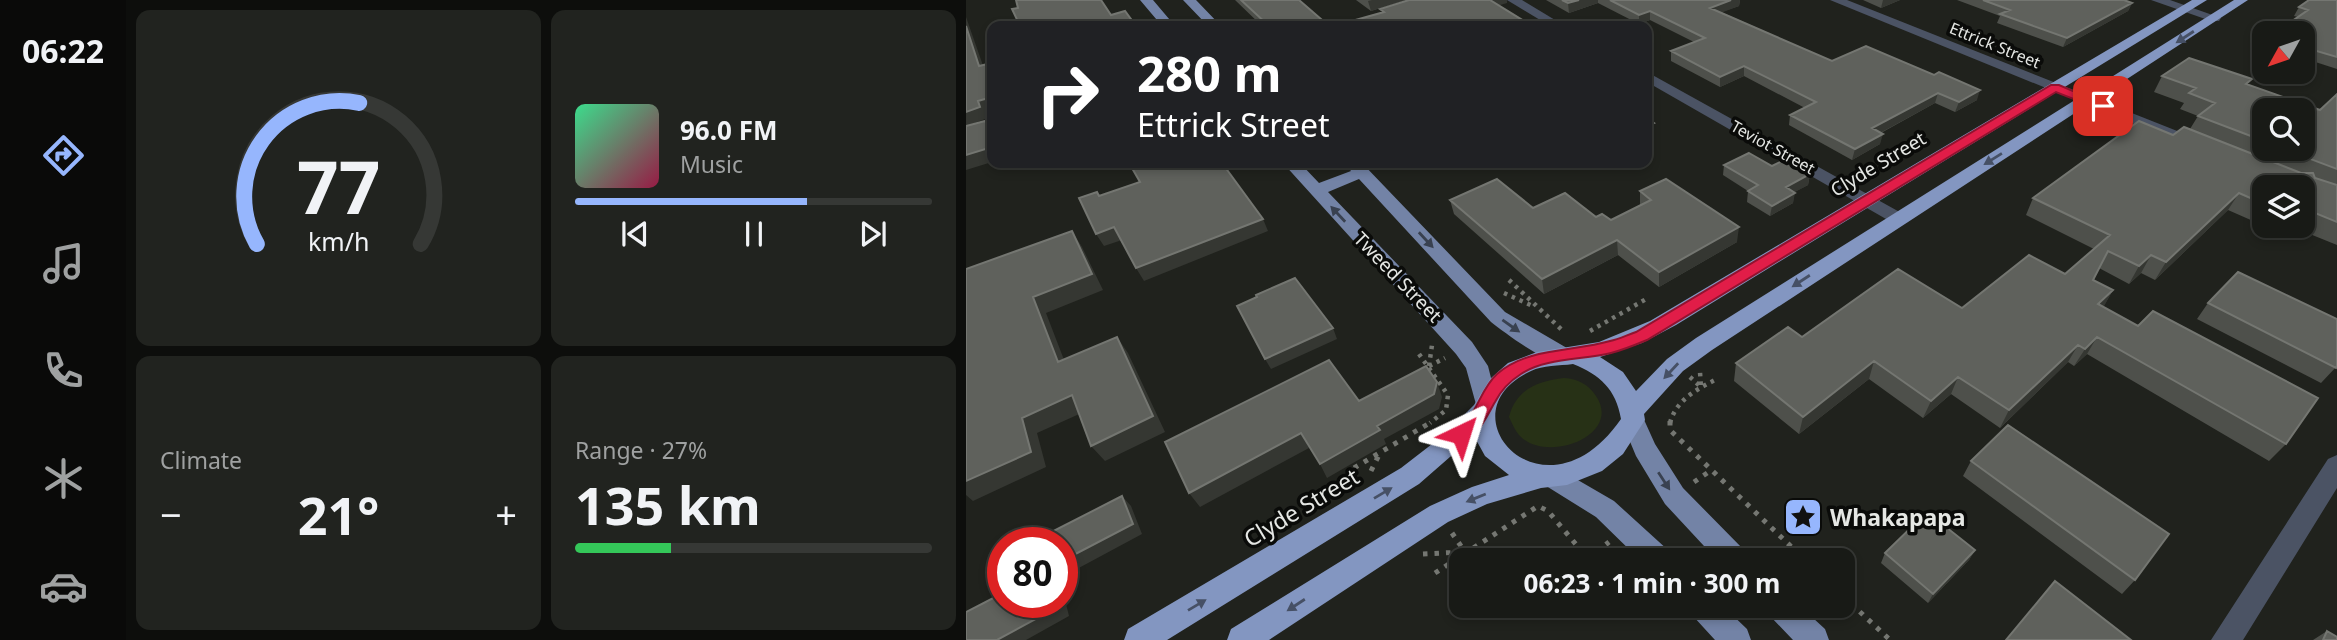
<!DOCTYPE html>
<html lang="en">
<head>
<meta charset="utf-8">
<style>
	body { margin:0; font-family:"Noto Sans",sans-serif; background:#21231f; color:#f1f3f6; height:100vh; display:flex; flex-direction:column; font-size:26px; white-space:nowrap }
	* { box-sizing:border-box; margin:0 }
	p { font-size:23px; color:#9fa1a1 }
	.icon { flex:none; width:38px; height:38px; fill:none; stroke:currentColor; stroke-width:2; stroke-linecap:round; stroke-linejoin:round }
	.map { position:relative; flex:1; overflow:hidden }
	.panel { display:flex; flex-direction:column; gap:10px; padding:10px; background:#0d0e0c; width:840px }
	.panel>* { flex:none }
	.hud { position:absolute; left:21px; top:21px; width:665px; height:147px; border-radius:14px; box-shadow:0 4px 10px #0003,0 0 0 2px #363835; background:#202124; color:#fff; overflow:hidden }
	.needle { width:46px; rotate:230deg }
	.buttons { position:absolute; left:1286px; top:21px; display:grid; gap:14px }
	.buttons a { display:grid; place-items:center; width:63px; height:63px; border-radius:14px; background:#181a16; box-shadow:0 4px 10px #0003,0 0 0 2px #363835; font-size:35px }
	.speed { position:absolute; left:21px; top:527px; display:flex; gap:14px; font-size:35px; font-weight:700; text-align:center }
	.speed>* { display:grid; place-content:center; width:91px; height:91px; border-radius:50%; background:#181a16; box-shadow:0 4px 10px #0003,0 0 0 2px #363835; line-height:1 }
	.speed .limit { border:10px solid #d22; background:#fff; color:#111 }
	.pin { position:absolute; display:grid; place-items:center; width:60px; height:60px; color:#fff; margin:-30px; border-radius:14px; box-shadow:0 4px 10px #0006 }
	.me { position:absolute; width:77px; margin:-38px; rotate:41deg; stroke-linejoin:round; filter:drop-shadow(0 0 5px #0008) }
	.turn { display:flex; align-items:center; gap:24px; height:147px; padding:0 35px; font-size:32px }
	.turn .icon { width:91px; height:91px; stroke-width:2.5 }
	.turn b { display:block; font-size:49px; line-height:60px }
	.big { font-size:52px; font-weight:700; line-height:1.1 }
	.panel .widget { flex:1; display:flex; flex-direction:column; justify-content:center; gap:10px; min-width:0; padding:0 24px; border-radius:14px; background:#21231f }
	.panel .dial { align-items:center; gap:0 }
	.dial svg { height:182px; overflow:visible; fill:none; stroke:#363835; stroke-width:7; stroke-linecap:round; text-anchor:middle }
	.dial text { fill:#f1f3f6; stroke:none }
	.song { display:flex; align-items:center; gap:21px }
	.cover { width:84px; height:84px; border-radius:10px; background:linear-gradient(135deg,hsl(150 70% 55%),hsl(340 70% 35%)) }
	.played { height:7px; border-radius:4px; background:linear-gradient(90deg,#96b6fd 65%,#363835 65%) }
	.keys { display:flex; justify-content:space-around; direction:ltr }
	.heat { display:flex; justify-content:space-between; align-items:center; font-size:38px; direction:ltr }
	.charge { height:10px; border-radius:5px; background:linear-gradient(90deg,#34c759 27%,#363835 0) }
	.panel .tiles { flex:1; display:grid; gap:10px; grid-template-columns:repeat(2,1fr) }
	.trip { position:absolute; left:483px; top:548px; width:406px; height:70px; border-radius:14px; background:#181a16; box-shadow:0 4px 10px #0003,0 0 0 2px #363835; font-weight:700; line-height:70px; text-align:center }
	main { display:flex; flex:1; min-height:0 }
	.dock { display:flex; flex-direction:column; width:126px; justify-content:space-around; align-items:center; background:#0a0a09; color:#9fa1a1 }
	.dock .icon { width:49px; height:49px }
	.dock .active { color:#96b6fd }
	.dock b { font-size:32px; color:#f1f3f6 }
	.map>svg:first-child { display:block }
	.green { fill:#273116 }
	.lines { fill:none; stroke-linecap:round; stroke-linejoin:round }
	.path-far1 { stroke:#757772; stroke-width:4.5; stroke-dasharray:3.5 5; stroke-linecap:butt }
	.path { stroke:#757772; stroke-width:5; stroke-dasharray:4.5 7; stroke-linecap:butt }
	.minor { fill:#4b5364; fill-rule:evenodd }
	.major { fill:#7383a6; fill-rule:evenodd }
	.highway { fill:#8396c1; fill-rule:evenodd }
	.wall { fill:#4e504b; fill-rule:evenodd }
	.shaded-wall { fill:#353732 }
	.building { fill:#5f615c; stroke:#747671; stroke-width:2 }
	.oneway { fill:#465065 }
	.oneway2 { fill:#394150 }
	.route { fill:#e11d48; stroke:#92132f; stroke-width:2 }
	.labels { text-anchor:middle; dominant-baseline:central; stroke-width:7; stroke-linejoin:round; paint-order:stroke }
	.far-street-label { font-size:16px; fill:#e5e7e4; stroke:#0a0b09 }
	.street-label { font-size:19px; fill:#e5e7e4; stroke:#0a0b09 }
	.near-street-label { font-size:23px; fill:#e5e7e4; stroke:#0a0b09 }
	.near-poi-label { font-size:23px; font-weight:bold; fill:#e5e7e4; stroke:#0a0b09; text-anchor:start }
</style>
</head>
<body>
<main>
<nav class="dock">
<b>06:22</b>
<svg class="icon active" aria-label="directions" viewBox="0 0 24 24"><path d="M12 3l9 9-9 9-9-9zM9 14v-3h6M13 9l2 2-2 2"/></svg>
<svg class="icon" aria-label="music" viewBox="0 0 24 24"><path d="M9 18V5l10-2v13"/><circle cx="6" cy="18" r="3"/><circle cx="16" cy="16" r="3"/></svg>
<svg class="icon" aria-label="phone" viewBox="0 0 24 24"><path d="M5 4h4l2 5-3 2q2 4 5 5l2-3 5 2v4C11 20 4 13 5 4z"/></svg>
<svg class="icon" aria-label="climate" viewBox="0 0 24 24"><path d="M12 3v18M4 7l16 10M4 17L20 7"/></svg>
<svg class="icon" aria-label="car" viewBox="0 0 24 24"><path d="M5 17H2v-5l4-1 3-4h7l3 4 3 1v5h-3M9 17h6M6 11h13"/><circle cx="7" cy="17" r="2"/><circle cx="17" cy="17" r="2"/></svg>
</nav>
<section class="panel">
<div class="tiles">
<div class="widget dial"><svg viewBox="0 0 100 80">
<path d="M14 69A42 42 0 1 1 86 69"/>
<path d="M14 69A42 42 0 0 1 59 7" stroke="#96b6fd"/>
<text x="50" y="56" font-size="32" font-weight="700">77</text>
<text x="50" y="72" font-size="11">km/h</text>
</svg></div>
<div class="widget">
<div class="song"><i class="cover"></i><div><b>96.0 FM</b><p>Music</p></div></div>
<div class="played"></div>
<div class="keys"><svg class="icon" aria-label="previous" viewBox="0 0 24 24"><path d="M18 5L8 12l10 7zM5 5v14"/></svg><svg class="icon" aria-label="pause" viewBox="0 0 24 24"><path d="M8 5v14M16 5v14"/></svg><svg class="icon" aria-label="next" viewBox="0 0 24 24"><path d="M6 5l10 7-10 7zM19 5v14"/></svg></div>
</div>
<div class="widget"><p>Climate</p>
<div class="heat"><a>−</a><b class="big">21°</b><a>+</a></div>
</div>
<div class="widget"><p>Range · 27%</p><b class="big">135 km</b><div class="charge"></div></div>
</div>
</section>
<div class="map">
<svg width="1371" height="640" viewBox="0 0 1371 640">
	<rect width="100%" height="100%" fill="#20221d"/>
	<path class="green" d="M598,378C612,379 622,384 630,396C657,436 580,464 554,436C549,431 546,423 543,417C550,389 572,381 598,378Z"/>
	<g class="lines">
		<path class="path-far1" d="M543,280L596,330
			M538,293L569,307
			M624,331L682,298
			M453,354L482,395L480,410L464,423
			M463,366L479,358
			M463,366L466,345
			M724,377L735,387L734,372
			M704,423C710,400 731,389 751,379"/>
		<path class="path" d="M704,421V430L839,560
			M388,468L467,421
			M405,471L414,453
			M728,482L744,471
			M486,533L499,552
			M457,554L497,552
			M622,559L643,542
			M469,573L572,506L582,511L623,560
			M877,596L924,640"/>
		<path class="minor" d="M541,0H556L599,26H584Z
			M864,0H881L1239,142L1241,145L1239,148H1227Z
			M1185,0H1204L1255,18L1253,21H1245Z
			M681,72L939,215L942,219L939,223H927L681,82Z
			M26,120V130L0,138V128Z
			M1371,455V488L1277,640H1245L1362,459Z"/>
		<path class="major" d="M174,0H187L209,26H196Z
			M217,0H230L255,26H242Z
			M317,163H334L353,183L385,171L379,163H396L539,312L606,351L609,357L606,363C586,369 542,335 525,322L393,179L362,192L506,342L522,366L531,402L527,408L519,411L511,408L500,368L490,354Z
			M667,410L675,413L689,444L717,488L779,551L783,560H751L699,504L670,456L655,420L659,413Z
			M586,465L648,501L703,551L707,560H674L630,517L577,484L573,476L577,468Z
			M722,606H757L781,629L785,640H749L727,616Z
			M799,606H834L859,629L863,640H827L804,616Z"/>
		<path class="highway" d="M1226,0H1241L710,325L676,343L634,357L657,372L670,391L701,359L730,338L1268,0H1282L746,350L717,371L678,414L679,420L657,454L636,471L601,485L575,488L521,504L482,522L303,640H261L265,629L464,506L506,487L543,475L519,456L508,436L453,484L201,640H158L162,629L435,468L479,434L508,405L524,379L542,363L571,352L633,342L684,321ZM607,364C634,375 650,389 655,419C579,529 473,413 565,371C577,365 593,366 607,364Z"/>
	</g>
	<path class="wall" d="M269,0H333L363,26H296Z
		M390,0H439L405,11Z
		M580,0H774L773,6L755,12L866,61L1011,100L989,112L969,103L915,133L914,144L886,160L823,125L824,115L839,108L778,76L754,87L705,61V51L728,42L684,20L673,24L632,3L603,13Z
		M897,0H934L915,8Z
		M991,0H1158L1166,3L1162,11L1097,47L1031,23L1034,16Z
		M1371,0V69L1337,58V33L1332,17L1328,16L1333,7Z
		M1196,76L1282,85L1354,110L1371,94V245L1324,226H1337V187H1298V226H1305L1303,228L1262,210L1189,280L1175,273L1163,284L1133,268L1127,280L1147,290L1137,307L1320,444L1303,461L1121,354L1108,366L1102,362L1034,428L985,394L957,418L903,379L833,434L768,381L770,363L836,337L996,308L1099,274L1128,249L1060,215L1067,198L1207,135L1224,129L1232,116L1214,109L1218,103L1188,92ZM1298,110L1337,149H1298Z
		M758,165L806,166L844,174L842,185L828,192L827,203L804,216L781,202L782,191L757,175Z
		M674,191L771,242L693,287L652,255L578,294L488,214L484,200L567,208L630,217L645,220L674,205Z
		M1242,303L1371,366L1355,383L1231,319Z
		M1005,461L1169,580L1156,594L997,476Z
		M1009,550L1003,560L962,603L915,563L919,553Z
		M1361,631L1371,640H1347Z"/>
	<path class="shaded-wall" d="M406,0H439L405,11L402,1Z
		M522,0H541V3L524,8Z
		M613,0H632V3L603,13L602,3Z
		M765,0H774L773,6L744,17V8Z
		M917,0H934L915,8Z
		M1166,3L1162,11L1097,47L1101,38Z
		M684,11V20L673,24V15Z
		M0,17L21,77L13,66L0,26Z
		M778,66V76L754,87V77Z
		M1014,90L1011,100L989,112L993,102Z
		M972,93L969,103L903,139L906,128Z
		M26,97V111L20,113L22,118L0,126V112L12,101Z
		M19,121L26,130V139Z
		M688,123V134L681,137V126Z
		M917,134L914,144L886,160L889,149Z
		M26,147V162L0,170V155Z
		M844,174L842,185L818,198L820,187Z
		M829,193L827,203L804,216L806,206Z
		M1273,193L1262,210L1189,280L1200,262Z
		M297,219L302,231L178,281L170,268Z
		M148,227L156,240L138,246L130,234Z
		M773,227L771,242L693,287V272Z
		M106,231L116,247L137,290L80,313L105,378L92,362L67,297Z
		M651,240L652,255L578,294L576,279Z
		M1185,255L1175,273L1163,284L1173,266Z
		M1147,290L1137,308L1132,304Z
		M367,328L371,339L305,369L299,359Z
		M151,337L162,353L199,432L139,461L125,446Z
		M1131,337L1121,354L1108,366L1119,349Z
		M1112,345L1102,362L1034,428L1043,410Z
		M908,361L903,379L833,434L837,417Z
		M992,377L985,394L957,418L965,401Z
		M471,382L476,397L473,409L418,439L420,444L361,478L354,464L411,426Z
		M106,395L120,411L71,433L80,467L7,501L0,495V481L56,418Z
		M335,433L343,448L234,507L223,493Z
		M156,496L165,506L176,534L96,577V561Z
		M1009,550L1003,560L962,603L967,594Z
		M96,588L103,616L60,640H31L91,602H96Z"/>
	<path class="building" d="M50,0H135L145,15L159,11L170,26H54L46,9L52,8Z
		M275,0H333L363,26H303Z
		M443,0H524L566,26H368L418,12L414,9Z
		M596,0H613L602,3Z
		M644,0H765L744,8L866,61L900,46L968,75L973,72L1014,90L993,102L972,93L906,128L917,134L889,149L824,115L850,102L778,66L754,77L705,51L739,38L684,11L673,15Z
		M1017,0H1158L1166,3L1101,38L1034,14L1044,10Z
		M1343,0H1371V57L1337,47V33H1309L1342,10L1333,7Z
		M0,26L13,66L22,64L23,66L26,65V97L12,101L14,107L0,112Z
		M1223,58L1286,79L1280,84L1354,110L1371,94V169L1318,149H1337V110H1298V141L1232,116L1249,103L1223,93L1230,88L1196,76Z
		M681,118L688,123L681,126Z
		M19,121L26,139V147L0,155V126Z
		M1173,121L1207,135L1218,127L1335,173H1347L1349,178L1371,185V222L1337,208V187H1298V204L1273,193L1200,262L1185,255L1173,266L1142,251L1127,280L1147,290L1132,304L1172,326L1187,311L1352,398L1320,444L1131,337L1119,349L1112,345L1043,410L992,377L965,401L908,361L837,417L770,363L822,327L836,337L932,269L996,308L1063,255L1099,274L1144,235L1067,198Z
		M783,153L806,166L818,160L844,174L820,187L829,193L806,206L782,191L792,185L758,165Z
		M182,163H256L297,219L170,268L148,227L130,234L113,198L131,192L133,196L174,182L166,168Z
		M531,179L567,208L599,193L630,217L636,214L645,220L685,200L674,191L700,179L773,227L693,272L651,240L576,279L484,200Z
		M106,231L126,274L67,297L92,362L151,337L187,416L125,446L106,395L56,418L65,452L0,481V269Z
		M1272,272L1371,319V366L1370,368L1242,303Z
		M329,278L367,328L299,359L271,306L291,297L290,295Z
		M363,360L393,401L460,366L471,382L468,394L411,426L414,430L354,464L335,433L223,493L199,442Z
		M1042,425L1203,534L1169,580L1005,461Z
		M156,496L167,524L96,561V542H66Z
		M961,512L1009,550L967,594L919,553Z
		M37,558V582L32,560Z
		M1089,581L1165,640H1040Z
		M37,593V602H91L92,607L31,640H0V612Z
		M1361,631L1371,637V640H1357Z"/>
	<defs><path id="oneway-solid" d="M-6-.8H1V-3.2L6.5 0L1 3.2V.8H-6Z" transform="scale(1.75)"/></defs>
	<g class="oneway">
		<use href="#oneway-solid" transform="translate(1219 37) rotate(147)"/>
		<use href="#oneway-solid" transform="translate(1027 159) rotate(148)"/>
		<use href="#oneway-solid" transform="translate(835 281) rotate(147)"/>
		<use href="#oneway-solid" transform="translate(705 371) rotate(133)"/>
		<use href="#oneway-solid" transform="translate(417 493) rotate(-31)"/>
		<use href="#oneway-solid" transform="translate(510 498) rotate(158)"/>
		<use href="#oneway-solid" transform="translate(231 605) rotate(-31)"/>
		<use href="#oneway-solid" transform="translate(330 605) rotate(147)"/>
	</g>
	<g class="oneway2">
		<use href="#oneway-solid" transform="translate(372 214) rotate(-133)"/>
		<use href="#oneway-solid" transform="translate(460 240) rotate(47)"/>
		<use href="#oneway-solid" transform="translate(545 326) rotate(35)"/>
		<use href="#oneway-solid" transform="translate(698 481) rotate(57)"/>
	</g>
	<path class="route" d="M1085,85H1093L1142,106L1133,109L1090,92L681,340C669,345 657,350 645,353C617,360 579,358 555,374C544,381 534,392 529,402C521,415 509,446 489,439L486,434C491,424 502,419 508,410C515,398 520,384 531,374C562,347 607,352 644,341C653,339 661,335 670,332Z"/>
	<defs>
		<symbol id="sight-square" viewBox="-11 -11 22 22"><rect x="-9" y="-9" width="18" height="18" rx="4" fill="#96b6fd" stroke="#0a0b09"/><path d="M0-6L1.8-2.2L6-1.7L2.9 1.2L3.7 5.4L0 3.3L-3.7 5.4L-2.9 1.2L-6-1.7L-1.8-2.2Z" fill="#111"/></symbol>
	</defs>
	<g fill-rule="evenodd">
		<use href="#sight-square" x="815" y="495" width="44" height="44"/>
	</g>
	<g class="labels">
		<g class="far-street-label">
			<text transform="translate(1029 45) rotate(22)">Ettrick Street</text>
			<text transform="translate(807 147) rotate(29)">Teviot Street</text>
		</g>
		<g class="street-label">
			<text transform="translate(912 164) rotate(-31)">Clyde Street</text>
			<text transform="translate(432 277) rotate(46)">Tweed Street</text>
		</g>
		<g class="near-street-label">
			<text transform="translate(335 507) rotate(-31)">Clyde Street</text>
		</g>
		<g class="near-poi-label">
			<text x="864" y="517">Whakapapa</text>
		</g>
	</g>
</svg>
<div class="buttons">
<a><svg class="needle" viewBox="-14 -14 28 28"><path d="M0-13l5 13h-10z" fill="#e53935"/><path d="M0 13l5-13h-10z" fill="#9fa1a1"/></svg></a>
<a><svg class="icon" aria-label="search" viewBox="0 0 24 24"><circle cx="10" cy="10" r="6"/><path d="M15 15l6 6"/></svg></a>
<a><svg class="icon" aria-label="layers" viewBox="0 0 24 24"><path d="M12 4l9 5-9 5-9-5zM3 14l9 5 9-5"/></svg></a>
</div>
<div class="speed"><div class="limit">80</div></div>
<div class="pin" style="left:1137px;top:106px;background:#d93025"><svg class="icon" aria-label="arrive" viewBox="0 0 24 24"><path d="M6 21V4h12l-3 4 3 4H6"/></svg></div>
<svg class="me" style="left:495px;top:434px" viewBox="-20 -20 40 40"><path d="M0-17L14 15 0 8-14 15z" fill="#e11d48" stroke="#fff" stroke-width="4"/></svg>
<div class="trip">06:23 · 1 min · 300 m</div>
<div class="hud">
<div class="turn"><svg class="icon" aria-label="right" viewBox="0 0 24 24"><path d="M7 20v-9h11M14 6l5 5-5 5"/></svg><div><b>280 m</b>Ettrick Street</div></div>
</div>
</div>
</main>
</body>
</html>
